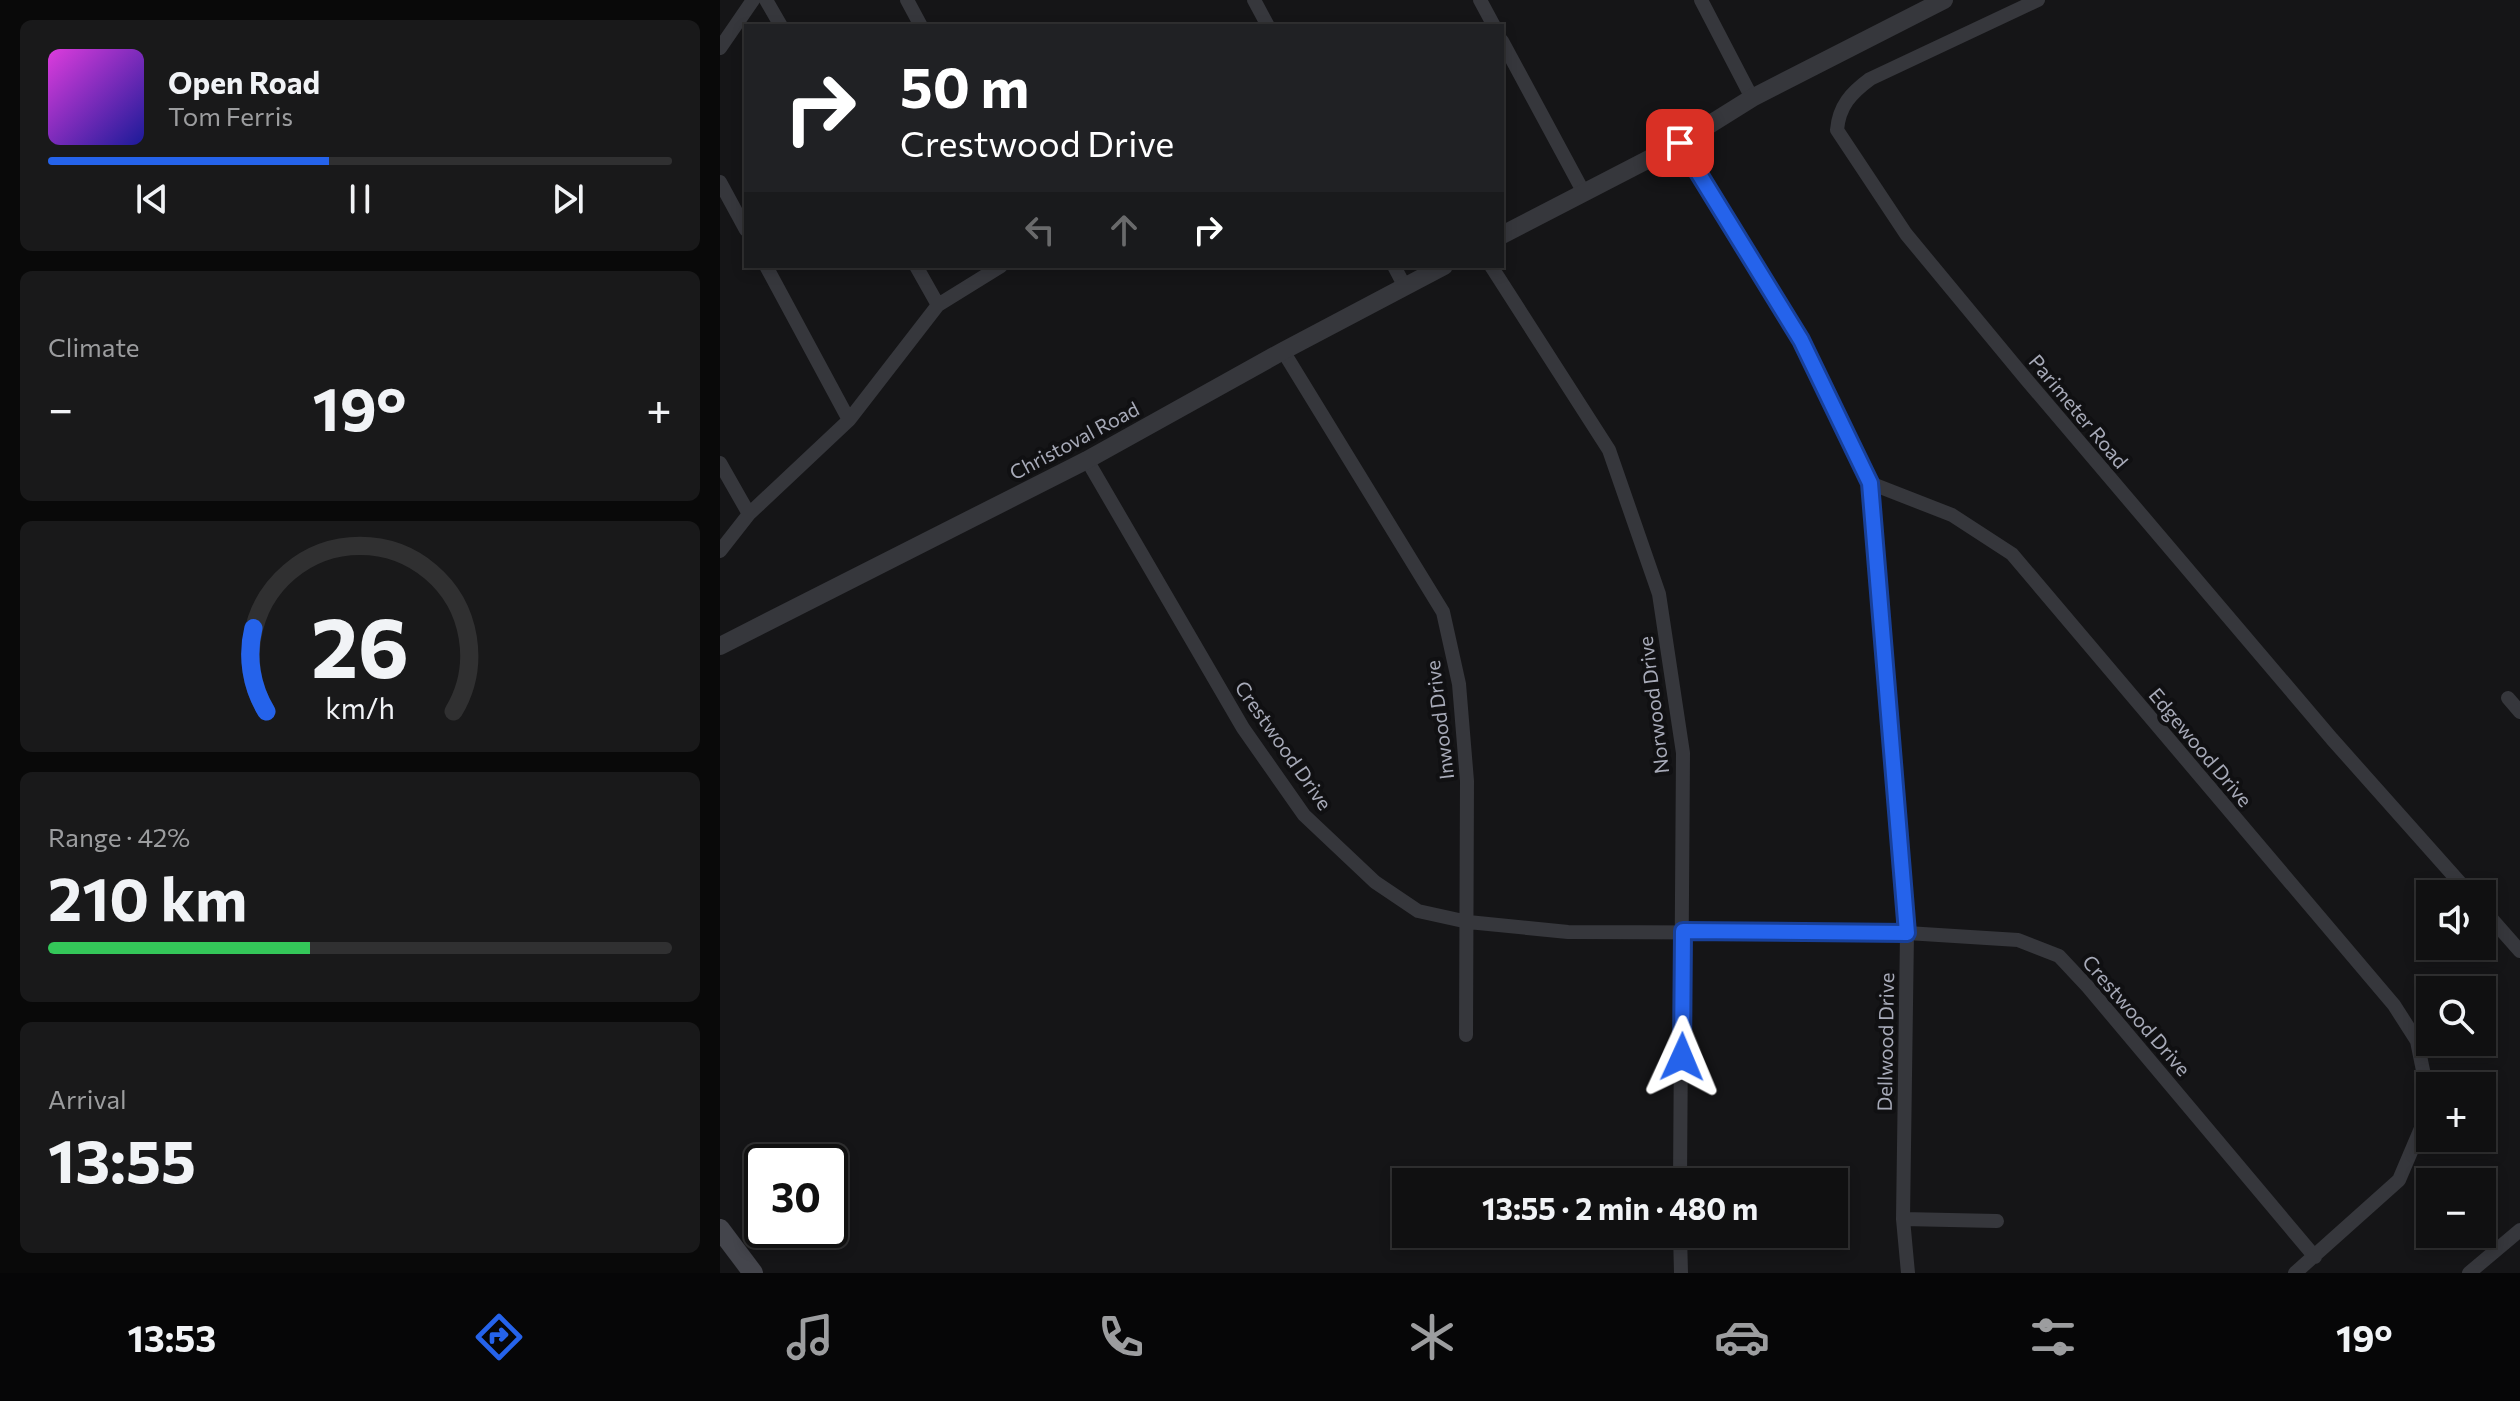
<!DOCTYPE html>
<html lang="en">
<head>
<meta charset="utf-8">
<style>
	body { margin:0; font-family:Commissioner,sans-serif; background:#19191a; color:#f1f3f6; height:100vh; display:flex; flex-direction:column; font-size:30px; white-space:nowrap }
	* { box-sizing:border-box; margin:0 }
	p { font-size:26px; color:#9c9d9f }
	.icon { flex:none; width:44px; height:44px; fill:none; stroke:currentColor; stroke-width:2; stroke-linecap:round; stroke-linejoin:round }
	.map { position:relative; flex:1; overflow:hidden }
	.panel { display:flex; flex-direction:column; gap:20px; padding:20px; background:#090909; width:720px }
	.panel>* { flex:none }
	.top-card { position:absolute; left:24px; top:24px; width:760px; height:244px; border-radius:0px; box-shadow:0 4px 12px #0003,0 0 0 2px #303031; background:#202124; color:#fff; overflow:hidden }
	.tools { position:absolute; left:1696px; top:880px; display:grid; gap:16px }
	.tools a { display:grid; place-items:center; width:80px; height:80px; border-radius:0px; background:#101011; box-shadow:0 4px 12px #0003,0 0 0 2px #303031; font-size:40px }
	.speed { position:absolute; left:24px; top:1144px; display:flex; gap:16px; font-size:40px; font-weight:700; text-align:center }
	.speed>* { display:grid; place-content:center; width:104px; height:104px; border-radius:50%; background:#101011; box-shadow:0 4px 12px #0003,0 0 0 2px #303031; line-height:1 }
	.speed .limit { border:4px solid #111; border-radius:12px; background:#fff; color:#111 }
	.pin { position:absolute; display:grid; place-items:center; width:68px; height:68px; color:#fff; margin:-34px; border-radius:16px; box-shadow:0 4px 12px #0006 }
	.me { position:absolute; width:88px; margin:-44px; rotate:1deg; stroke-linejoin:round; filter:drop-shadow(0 0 6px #0008) }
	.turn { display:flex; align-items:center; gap:28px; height:168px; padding:0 24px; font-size:36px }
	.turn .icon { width:104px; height:104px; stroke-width:2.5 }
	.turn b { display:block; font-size:56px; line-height:68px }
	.lanes { display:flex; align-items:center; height:76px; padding:0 24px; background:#0003; justify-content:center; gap:40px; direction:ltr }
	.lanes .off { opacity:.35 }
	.big { font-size:60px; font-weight:700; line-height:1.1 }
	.panel .widget { flex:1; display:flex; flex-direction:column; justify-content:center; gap:12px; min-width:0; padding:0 28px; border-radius:12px; background:#19191a }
	.panel .dial { align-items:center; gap:0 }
	.dial svg { height:208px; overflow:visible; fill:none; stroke:#303031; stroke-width:7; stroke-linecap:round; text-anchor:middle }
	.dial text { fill:#f1f3f6; stroke:none }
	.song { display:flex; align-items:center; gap:24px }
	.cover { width:96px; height:96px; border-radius:12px; background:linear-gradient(135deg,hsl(300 70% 55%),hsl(240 70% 35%)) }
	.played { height:8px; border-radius:4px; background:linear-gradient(90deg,#2563eb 45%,#303031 45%) }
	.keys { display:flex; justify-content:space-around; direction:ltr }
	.heat { display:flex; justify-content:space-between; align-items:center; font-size:44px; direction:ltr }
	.charge { height:12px; border-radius:6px; background:linear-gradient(90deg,#34c759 42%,#303031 0) }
	.trip { position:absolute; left:672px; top:1168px; width:456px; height:80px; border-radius:0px; background:#101011; box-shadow:0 4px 12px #0003,0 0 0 2px #303031; font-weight:700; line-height:80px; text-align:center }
	.tabs { display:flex; height:128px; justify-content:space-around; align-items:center; background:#060607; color:#9c9d9f }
	.tabs .icon { width:56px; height:56px }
	.tabs .current { color:#2563eb }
	.tabs b { font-size:36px; color:#f1f3f6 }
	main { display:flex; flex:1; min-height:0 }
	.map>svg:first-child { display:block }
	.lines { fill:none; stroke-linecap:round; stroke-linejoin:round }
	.minor { stroke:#36373c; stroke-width:14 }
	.tertiary { stroke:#36373c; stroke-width:18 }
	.secondary { stroke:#44454c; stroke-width:20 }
	.route-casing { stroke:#184099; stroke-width:20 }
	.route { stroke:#2563eb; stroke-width:14 }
	.labels { text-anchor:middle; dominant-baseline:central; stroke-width:8; stroke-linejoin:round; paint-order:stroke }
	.street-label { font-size:20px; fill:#a7aab8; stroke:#101012 }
</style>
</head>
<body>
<main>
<section class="panel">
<div class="widget">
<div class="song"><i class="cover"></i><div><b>Open Road</b><p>Tom Ferris</p></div></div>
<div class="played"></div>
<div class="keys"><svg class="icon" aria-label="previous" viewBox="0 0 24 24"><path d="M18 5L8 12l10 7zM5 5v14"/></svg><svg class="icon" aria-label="pause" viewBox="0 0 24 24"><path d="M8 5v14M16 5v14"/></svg><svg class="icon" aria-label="next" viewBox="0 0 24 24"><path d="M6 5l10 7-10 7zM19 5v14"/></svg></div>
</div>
<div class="widget"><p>Climate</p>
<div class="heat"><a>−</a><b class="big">19°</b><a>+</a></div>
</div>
<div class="widget dial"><svg viewBox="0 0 100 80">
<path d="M14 69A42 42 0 1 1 86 69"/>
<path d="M14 69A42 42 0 0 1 9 37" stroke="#2563eb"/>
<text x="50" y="56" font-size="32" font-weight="700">26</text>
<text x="50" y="72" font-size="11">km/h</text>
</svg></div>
<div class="widget"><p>Range · 42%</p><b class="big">210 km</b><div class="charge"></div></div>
<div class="widget"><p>Arrival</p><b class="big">13:55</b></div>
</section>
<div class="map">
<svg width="1800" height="1273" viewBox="0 0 1800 1273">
	<rect width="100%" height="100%" fill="#151517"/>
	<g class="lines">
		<path class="minor" d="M46,0L61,26
			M187,0L201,26
			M534,0L548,26
			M760,0L774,26
			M981,0L1032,98
			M1318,0L1150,79C1131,93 1119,106 1117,130L1186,234L1306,379L1612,739L1750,894
			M782,41L864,193
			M0,48L33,0
			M960,143L1081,340L1150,483L1187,933L1183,1219L1188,1273
			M0,182L26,230
			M674,266L685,287
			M771,266L889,450L939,594L963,753L960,1182
			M218,305L281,266
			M563,351L723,612L739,684L747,781L746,1035
			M129,420L218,305L196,266
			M367,460L523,728L584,815L655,882L698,911L748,922L848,932L1187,933L1298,940L1339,956L1368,987L1595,1257
			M0,463L29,514
			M1150,483L1232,515L1292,554L1674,1005L1697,1041L1710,1105
			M0,551L29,514L129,420L46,266
			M1788,698L1800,712
			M1762,908L1800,951
			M1762,1114V1115
			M1183,1219L1277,1221
			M960,1234L961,1273
			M1575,1273L1679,1180L1710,1107
			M1749,1273L1800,1230"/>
		<path class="tertiary" d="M782,235L960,143L1032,98L1224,0
			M0,646L367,460L563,351L724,266"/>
		<path class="secondary" d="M0,1229L33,1273"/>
	</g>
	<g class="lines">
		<defs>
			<path id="route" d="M960,143L1081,340L1150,483L1187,933L963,931L962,1057"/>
		</defs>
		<use href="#route" class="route-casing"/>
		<use href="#route" class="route"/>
	</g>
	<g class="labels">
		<g class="street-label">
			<text transform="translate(1359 411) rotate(50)">Parimeter Road</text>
			<text transform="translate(354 440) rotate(-28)">Christoval Road</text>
			<text transform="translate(933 705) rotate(-97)">Norwood Drive</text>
			<text transform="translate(719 720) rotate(-97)">Inwood Drive</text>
			<text transform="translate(564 745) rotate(55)">Crestwood Drive</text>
			<text transform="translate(1481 747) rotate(50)">Edgewood Drive</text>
			<text transform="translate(1417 1015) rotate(49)">Crestwood Drive</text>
			<text transform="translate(1165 1042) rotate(-89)">Dellwood Drive</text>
		</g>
	</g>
</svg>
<div class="tools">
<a><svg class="icon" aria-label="sound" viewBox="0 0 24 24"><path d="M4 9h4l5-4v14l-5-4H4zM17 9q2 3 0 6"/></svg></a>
<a><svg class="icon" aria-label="search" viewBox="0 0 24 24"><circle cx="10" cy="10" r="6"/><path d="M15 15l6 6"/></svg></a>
<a>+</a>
<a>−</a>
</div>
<div class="speed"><div class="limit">30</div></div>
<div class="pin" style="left:960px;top:143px;background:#d93025"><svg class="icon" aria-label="arrive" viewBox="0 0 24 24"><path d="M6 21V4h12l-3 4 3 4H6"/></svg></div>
<svg class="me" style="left:962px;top:1057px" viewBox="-20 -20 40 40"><path d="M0-17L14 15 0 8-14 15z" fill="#2563eb" stroke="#fff" stroke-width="4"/></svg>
<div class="trip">13:55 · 2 min · 480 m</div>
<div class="top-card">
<div class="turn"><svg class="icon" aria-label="right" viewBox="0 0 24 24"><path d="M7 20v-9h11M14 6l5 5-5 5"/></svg><div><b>50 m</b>Crestwood Drive</div></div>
<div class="lanes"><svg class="icon off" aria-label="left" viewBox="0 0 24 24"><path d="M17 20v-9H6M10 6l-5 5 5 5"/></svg><svg class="icon off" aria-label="ahead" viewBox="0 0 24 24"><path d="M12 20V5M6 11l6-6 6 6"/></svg><svg class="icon" aria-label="right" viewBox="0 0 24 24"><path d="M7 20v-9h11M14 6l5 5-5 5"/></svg></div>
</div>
</div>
</main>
<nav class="tabs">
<b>13:53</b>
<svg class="icon current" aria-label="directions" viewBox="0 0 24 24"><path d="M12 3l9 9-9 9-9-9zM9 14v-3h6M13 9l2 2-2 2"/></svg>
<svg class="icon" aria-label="music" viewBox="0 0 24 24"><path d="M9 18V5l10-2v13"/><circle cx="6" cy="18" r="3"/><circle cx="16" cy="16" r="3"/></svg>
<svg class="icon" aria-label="phone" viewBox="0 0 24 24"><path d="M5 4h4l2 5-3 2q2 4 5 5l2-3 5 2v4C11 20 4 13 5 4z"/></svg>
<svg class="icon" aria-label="climate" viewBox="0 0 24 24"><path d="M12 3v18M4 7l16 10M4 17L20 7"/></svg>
<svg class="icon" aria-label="car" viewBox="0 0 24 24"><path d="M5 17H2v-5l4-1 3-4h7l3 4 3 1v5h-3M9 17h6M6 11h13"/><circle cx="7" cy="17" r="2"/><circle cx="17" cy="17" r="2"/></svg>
<svg class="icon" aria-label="filters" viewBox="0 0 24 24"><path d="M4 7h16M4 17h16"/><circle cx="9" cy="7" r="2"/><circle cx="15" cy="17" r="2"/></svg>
<b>19°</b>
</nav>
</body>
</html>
